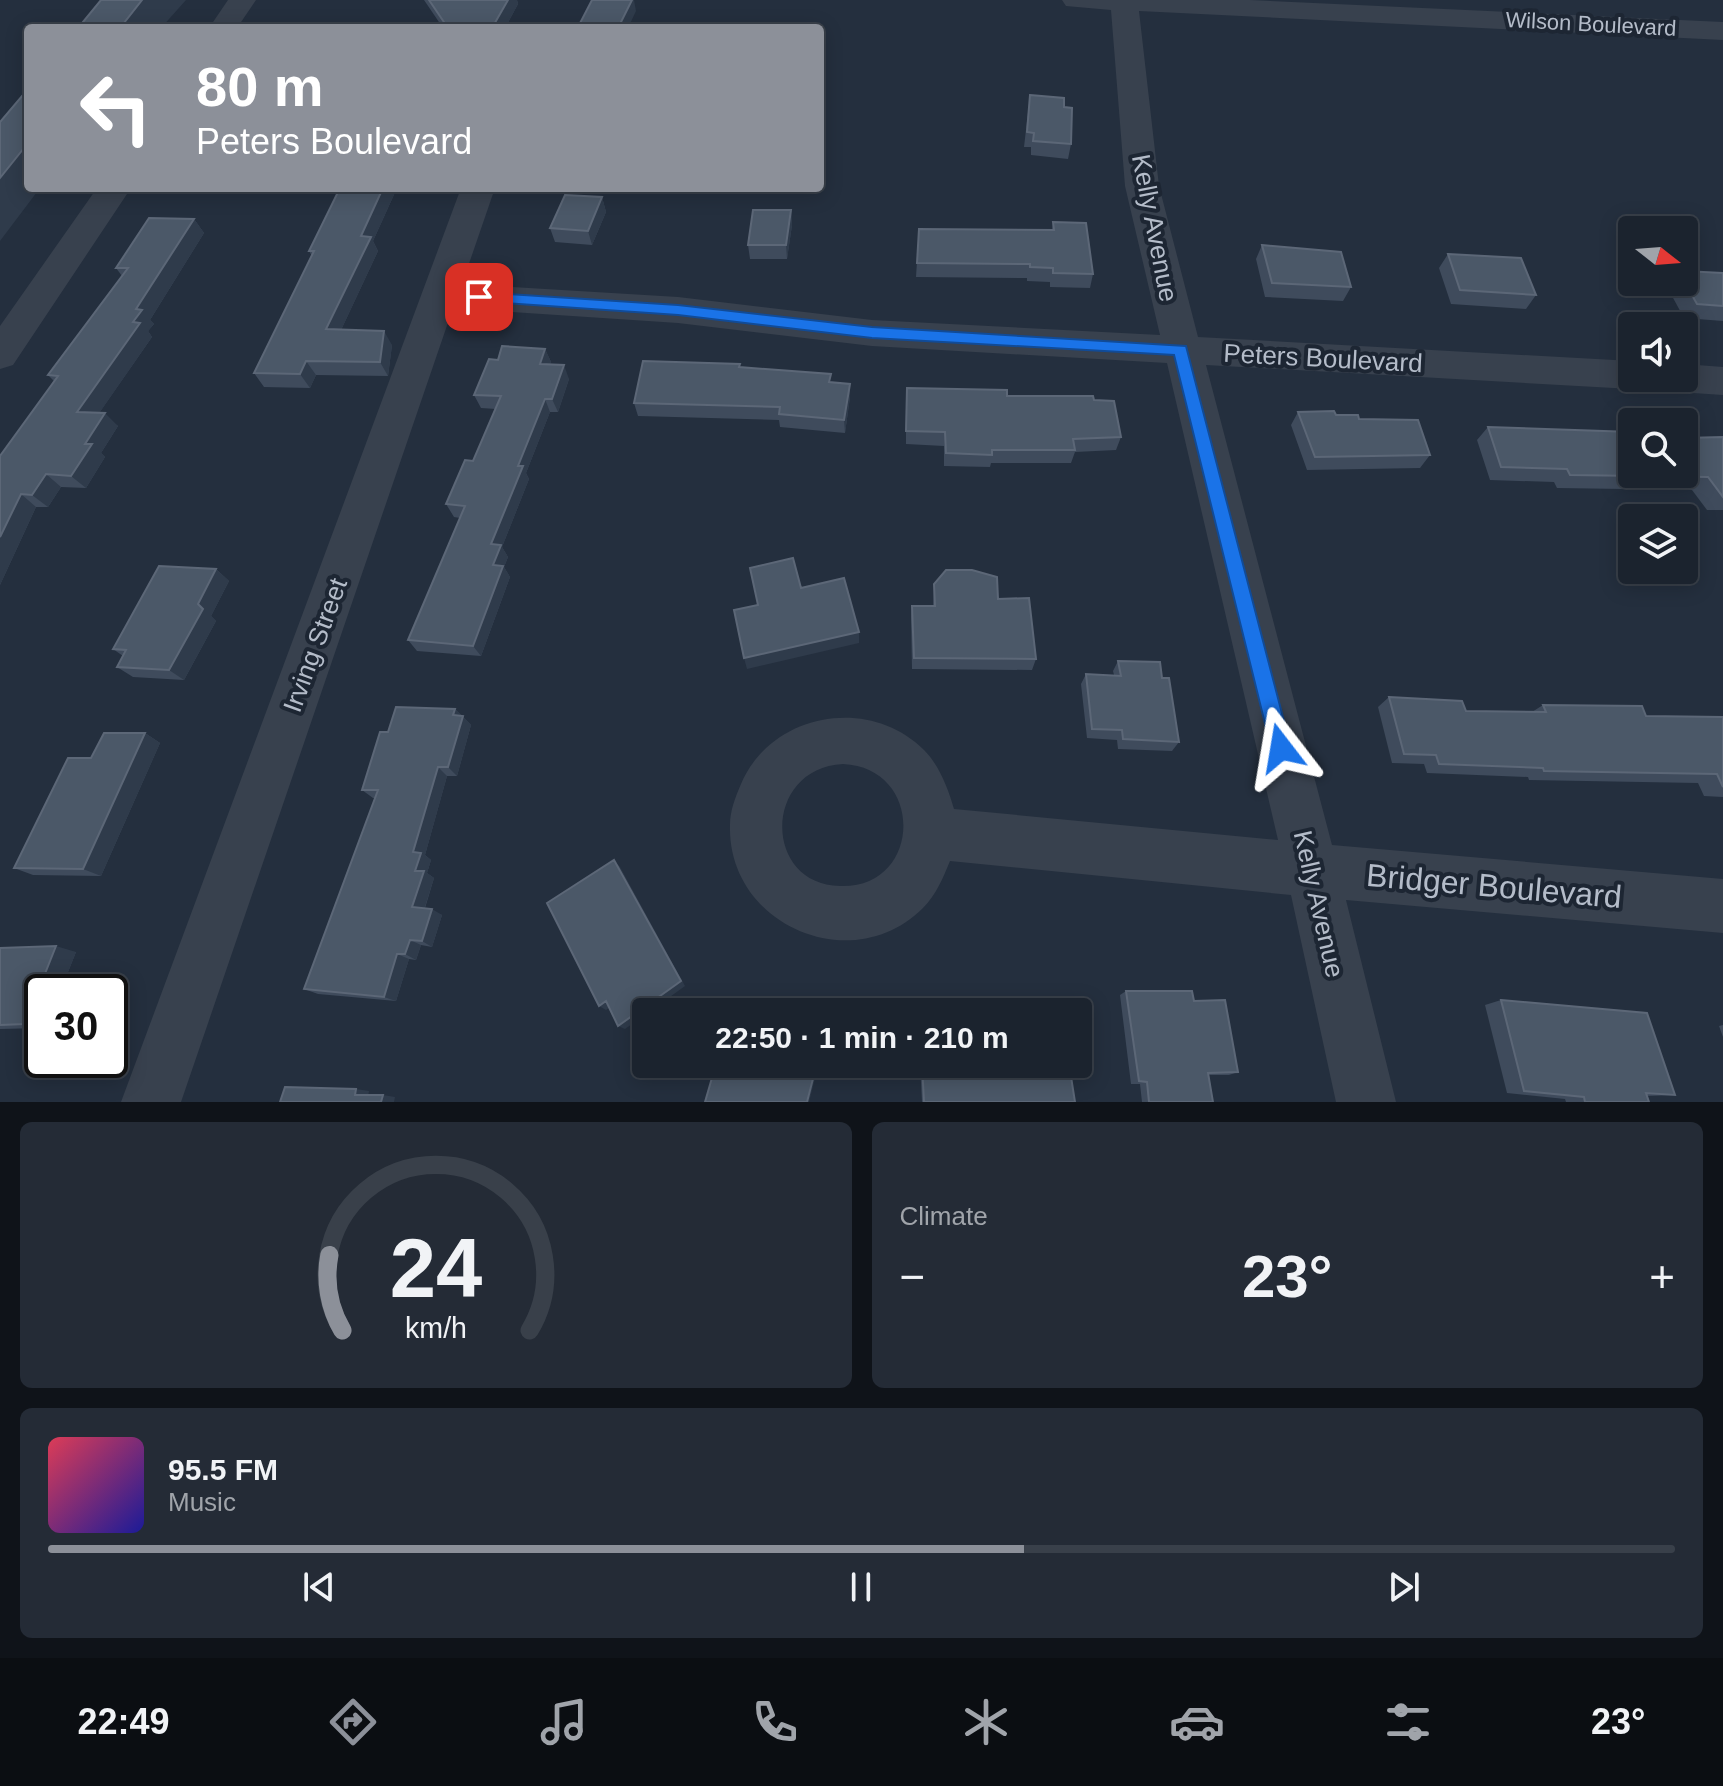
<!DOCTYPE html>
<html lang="en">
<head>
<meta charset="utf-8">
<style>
	body { margin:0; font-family:Arial,sans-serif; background:#242b36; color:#f1f3f6; height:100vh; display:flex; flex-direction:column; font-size:30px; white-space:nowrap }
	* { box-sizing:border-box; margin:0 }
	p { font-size:26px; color:#a0a4aa }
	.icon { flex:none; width:44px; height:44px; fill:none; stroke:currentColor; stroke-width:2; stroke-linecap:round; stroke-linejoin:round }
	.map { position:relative; height:1102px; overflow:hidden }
	.side { display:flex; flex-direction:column; gap:20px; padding:20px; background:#0f1319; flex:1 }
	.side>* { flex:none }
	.top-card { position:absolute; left:24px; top:24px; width:800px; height:168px; border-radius:8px; box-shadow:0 4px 20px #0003,0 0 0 2px #39404a; background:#8c9099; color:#fff; overflow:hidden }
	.needle { width:52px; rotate:107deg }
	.fabs { position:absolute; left:1618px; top:216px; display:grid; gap:16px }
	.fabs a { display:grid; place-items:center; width:80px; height:80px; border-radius:8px; background:#1b232e; box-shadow:0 4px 20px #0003,0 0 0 2px #39404a; font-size:40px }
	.speed { position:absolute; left:24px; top:974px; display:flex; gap:16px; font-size:40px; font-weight:700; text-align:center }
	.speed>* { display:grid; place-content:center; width:104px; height:104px; border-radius:50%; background:#1b232e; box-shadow:0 4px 20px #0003,0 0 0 2px #39404a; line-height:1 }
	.speed .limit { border:4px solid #111; border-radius:12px; background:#fff; color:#111 }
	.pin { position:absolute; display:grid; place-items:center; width:68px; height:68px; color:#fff; margin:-34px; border-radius:16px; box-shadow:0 4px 12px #0006 }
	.me { position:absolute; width:88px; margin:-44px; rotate:346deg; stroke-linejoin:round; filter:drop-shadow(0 0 6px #0008) }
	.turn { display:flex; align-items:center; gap:28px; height:168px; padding:0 40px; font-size:36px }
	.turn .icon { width:104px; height:104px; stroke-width:2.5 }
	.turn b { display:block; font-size:56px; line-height:68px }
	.big { font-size:60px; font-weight:600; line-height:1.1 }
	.side .tile { flex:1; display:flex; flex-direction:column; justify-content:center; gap:12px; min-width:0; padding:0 28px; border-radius:12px; background:#242b36 }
	.side .dial { align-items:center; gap:0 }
	.dial svg { height:208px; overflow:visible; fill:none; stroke:#39404a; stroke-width:7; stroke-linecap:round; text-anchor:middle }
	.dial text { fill:#f1f3f6; stroke:none }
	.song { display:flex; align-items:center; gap:24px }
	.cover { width:96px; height:96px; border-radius:12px; background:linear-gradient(135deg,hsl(350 70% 55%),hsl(240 70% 35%)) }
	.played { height:8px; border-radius:4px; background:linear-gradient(90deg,#8c9099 60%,#39404a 60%) }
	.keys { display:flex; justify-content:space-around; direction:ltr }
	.heat { display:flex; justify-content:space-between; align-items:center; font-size:44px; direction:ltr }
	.side .tiles { flex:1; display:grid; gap:20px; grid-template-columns:1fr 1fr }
	.tile:last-child { grid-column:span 2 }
	.trip { position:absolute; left:632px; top:998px; width:460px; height:80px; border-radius:8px; background:#1b232e; box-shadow:0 4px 20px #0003,0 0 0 2px #39404a; font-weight:600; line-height:80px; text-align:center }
	.dock { display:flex; height:128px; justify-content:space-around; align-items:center; background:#0b0e12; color:#a0a4aa }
	.dock .icon { width:56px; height:56px }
	.dock .active { color:#8c9099 }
	.dock b { font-size:36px; color:#f1f3f6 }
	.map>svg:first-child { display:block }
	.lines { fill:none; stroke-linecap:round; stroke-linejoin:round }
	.street { fill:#38414e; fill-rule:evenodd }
	.wall { fill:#3f4b5c }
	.shaded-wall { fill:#2f3b4b }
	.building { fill:#4b5868; stroke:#5c6777; stroke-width:2 }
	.route { fill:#1a73e8; stroke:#114b97; stroke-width:2 }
	.labels { text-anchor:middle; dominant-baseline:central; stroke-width:8; stroke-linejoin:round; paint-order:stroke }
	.far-street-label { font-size:22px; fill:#b4bcc9; stroke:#1d2633 }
	.street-label { font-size:26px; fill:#b4bcc9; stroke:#1d2633 }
	.near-street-label { font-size:32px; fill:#b4bcc9; stroke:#1d2633 }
</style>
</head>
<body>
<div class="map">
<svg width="1723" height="1102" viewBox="0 0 1723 1102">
	<rect width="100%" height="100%" fill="#242f3e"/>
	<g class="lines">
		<path class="street" d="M228,0H256L237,28H209Z
			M1062,0H1250L1723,22V40L1139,11L1159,186L1198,337L1632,361V378H1650L1646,385L1632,389L1206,365L1332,845L1723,879V933L1346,900L1396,1102H1336L1291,895L950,861C943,878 936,895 923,908C852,979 727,925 730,825C730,811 735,798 741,784C771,713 869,695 924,750C939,765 948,788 954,809L1278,840L1167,363L872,346L678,323L453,308L181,1102H121L461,188H495L462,284L678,297L872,320L1160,335L1125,186L1111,10L1066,6ZM843,764C926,768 922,889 840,886C762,884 763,768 843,764Z
			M97,188H131L13,365L0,369V326Z
			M1684,364L1723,367V395L1678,392L1664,388L1659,378H1684Z"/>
	</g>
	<path class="wall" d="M424,0H517L518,4L505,28H443Z
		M1030,95L1064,107L1071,144L1068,159L1031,155V147H1024Z
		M327,188H397L373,241L378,251L341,330L392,345L388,376L316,375L310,388L264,387L254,373L312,256L309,251L338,192H329Z
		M602,197L606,212L592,245L555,242L550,228Z
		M791,210L792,225L787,259H750L748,245Z
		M194,219L204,233L150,320L154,324L148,331L152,337L99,413L118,426L101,453L105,457L86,488L61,487L48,507H36L0,585V456L54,381L48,375L122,276L116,268Z
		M1053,222L1093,274L1090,288L1050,287V282L1027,281V278L916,277L919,229L1052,230Z
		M1262,245L1351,287L1343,301L1265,297L1256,259Z
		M1448,254L1536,295L1526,309L1451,304L1439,268Z
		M1684,271L1723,273V321L1684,318L1666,285L1668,282H1684Z
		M545,349L551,362L550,364L569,379L558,412H550L526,473L529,479L502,547L508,557L504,567L510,577L481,656L417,651L408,640L460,518L454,517L446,504L473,461L496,409L481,408L474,395L498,360Z
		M740,367L831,382L850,397L845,433L780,427L779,420L638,416L634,403Z
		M1007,396L1094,400L1121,437L1116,450L1075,452L1071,463H991L990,467L944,466V446L906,444V401Z
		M1298,412L1359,419L1430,455L1420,468L1307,470L1291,425Z
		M1488,427L1632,474L1723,437V510H1707L1692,490L1557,488L1554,482L1490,480L1477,440Z
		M216,569L229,581L211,616L216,621L184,680L133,677L117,667L123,656L113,649Z
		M934,584L998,599L1036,659L1032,670L912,669L911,617L912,606H933Z
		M1118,661L1162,678L1179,742L1172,751L1118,749L1117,740L1087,738L1081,684L1086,674L1114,675L1113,671Z
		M1389,697L1466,711L1532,712L1543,705L1646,716L1723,717V797L1704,796L1698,783L1529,780L1528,777L1427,773L1424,764L1392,763L1378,707Z
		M455,709L471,725L457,776H447L425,855L431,860L427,873L434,878L425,908L442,915L432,947L421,945L416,960L409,959L396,1001L318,994L304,989L375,798H373L362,790L388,732Z
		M145,733L160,743L101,876L33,875L14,868L91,758Z
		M0,948L76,952L60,992H42V1028L0,1029Z
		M1126,991L1194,1001L1238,1072L1229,1075H1209L1213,1102H1142L1140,1084H1131L1120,995Z
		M1501,1000L1675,1095L1647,1096L1649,1102H1566L1565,1099L1507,1093L1485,1005Z
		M1723,1025V1037L1719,1026Z
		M920,1064H1069L1075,1102H922Z"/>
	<path class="shaded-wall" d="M142,0H186L161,28H120Z
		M508,0H517L518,4L505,28H492Z
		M632,0H634L636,11L628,28H618Z
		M28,143V188H40L0,241V178Z
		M383,188H397L373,241L378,251L335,343L326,329L361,236Z
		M602,197L606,212L592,245L588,231Z
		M791,210L792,225L787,259L786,245Z
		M194,219L204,233L150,320L154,324L148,331L152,337L91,425L77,412L133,322L136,309Z
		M384,331L392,345L388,376L380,362Z
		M545,349L551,362L545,377L540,364Z
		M306,361L316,375L310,388L300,374Z
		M564,365L569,379L558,412L552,399Z
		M850,384V397L845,433L844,420Z
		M545,399L550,412L526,473L529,479L502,547L508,557L504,567L510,577L481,656L473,646L493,565L491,544L518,466Z
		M105,413L118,426L101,453L105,457L86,488L71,476L85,444Z
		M46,474L61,487L48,507L32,495Z
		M21,494L36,507L0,585V537Z
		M216,569L229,581L211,616L216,621L184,680L169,670L198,604Z
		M859,632V643L747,669L744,658Z
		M455,709L471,725L457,776L448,767Z
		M145,733L160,743L101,876L83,869Z
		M438,767L447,776L425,855L431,860L427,873L434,878L423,913L412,907L415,871L413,852Z
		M614,860L620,867L685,986L649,1012H646V1014L625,1029L618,1026Z
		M432,909L442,915L432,947L422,941Z
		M410,940L421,945L416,960L405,954Z
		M56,946L76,952L60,992H42V1027L25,1024Z
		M397,954L409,959L396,1001L384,997Z
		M606,1001L613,1005L606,1010L599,1006Z
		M816,1067L817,1070L809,1102H807Z
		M356,1089L369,1091L368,1097L355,1095Z
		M383,1095L395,1097L394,1102H381Z"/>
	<path class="building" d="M101,0H142L120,28H78Z
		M429,0H508L492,28H448Z
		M592,0H632L618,28L578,27Z
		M28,89V143L0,178V122Z
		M1030,95L1064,98V107L1072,108L1071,144L1033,141L1034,133L1027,132Z
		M340,188H383L361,236L371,237L326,329L384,331L380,362L306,361L300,374L254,373L314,251H309Z
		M565,195L602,197L588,231L550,228Z
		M753,210H791L786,245H748Z
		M149,218L194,219L136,309L142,310L133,322L140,323L77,412L105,413L85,444H92L71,476L46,474L32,495L21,494L0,537V456L58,376L48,375L128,268H116Z
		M1053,222L1086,223L1093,274L1053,273V268L1030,267V264L917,263L919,229L1054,230Z
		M1262,245L1341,252L1351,287L1272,283Z
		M1448,254L1521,258L1536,295L1460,290Z
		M1684,271L1723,273V306L1697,304L1684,281Z
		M502,346L545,349L540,364L564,365L552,399H545L518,466H523L491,544L501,545L493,565L503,566L473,646L408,640L465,506L446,504L465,460L473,461L501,396L474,395L489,359L498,360Z
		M643,361L740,364L739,367L831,374L829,382L850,384L844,420L779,414L780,407L634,403Z
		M907,388L1007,390V396H1093L1094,400L1114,401L1121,437L1073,439L1075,450H992V455L946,453L945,432L906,431Z
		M1334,411L1336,415H1358L1359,419L1418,420L1430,455L1315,457L1298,412Z
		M1488,427L1632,432V474H1684V438L1723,437V497L1708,477L1570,475L1567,469L1501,467Z
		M793,558L801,588L844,578L859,632L744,658L734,610L758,605L750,568Z
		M159,566L216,569L198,604L203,609L169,670L117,667L126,650L113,649Z
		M946,570H972L997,577L998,599L1029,598L1036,659L914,658L912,606H935L934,584Z
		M1118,661L1160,662L1162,678H1169L1179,742L1123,739L1122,730L1092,729L1086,674L1121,676Z
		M1389,697L1462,701L1466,711L1546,712L1543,705L1642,706L1646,716L1723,717V787L1717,774L1544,771L1543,768L1439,764L1436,755L1404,754Z
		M396,707L455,709L453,715L463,716L448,767H438L413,852L421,853L415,871H424L412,907L432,909L422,941L410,940L405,954H397L384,997L304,989L378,790H362L380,732H388Z
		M104,733H145L83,869L14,868L68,758H91Z
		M614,860L681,981L618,1026L606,1001L599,1006L547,903Z
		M56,946L25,1024L0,1025V948Z
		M1126,991H1192L1194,1001L1225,1000L1238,1072L1208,1073L1213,1102H1149L1147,1082L1139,1081Z
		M1501,1000L1647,1013L1675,1095L1646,1093L1649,1102H1585L1584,1097L1524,1091Z
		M716,1064H805L816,1067L807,1102H705Z
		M922,1064H1069L1075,1102H924Z
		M285,1087L356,1089L355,1095H383L381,1102H280Z"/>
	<path class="route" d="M479,292L678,305L872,327L1186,346L1291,748L1288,755L1281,758L1274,755L1271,748L1174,355L872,338L678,315L474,301L471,297Z"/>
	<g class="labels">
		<g class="far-street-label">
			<text transform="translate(1591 24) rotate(3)">Wilson Boulevard</text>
		</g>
		<g class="street-label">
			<text transform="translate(1155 228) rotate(79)">Kelly Avenue</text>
			<text transform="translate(1323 358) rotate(3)">Peters Boulevard</text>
			<text transform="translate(315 645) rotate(-70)">Irving Street</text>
			<text transform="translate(1319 904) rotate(77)">Kelly Avenue</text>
		</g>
		<g class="near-street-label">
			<text transform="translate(1494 886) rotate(5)">Bridger Boulevard</text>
		</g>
	</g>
</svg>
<div class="fabs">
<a><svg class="needle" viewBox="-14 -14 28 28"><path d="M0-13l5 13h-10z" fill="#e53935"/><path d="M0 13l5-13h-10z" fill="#a0a4aa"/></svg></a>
<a><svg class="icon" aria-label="sound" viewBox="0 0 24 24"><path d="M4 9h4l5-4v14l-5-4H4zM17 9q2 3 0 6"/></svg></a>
<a><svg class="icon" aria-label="search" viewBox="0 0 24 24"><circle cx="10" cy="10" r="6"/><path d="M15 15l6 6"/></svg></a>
<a><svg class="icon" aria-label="layers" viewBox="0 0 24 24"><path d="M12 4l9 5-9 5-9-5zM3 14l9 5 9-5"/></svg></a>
</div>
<div class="speed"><div class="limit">30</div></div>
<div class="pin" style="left:479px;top:297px;background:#d93025"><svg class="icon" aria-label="arrive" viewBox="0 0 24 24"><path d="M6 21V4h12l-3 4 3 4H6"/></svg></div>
<svg class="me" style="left:1281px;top:748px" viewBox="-20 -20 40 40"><path d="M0-17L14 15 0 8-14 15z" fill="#1a73e8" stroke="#fff" stroke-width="4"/></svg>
<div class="trip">22:50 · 1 min · 210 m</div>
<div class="top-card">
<div class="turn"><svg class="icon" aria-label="left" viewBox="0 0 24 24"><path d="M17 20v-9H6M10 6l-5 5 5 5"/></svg><div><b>80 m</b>Peters Boulevard</div></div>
</div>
</div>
<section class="side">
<div class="tiles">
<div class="tile dial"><svg viewBox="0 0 100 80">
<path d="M14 69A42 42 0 1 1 86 69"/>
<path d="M14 69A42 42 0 0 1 9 40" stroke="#8c9099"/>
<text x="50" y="56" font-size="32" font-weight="700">24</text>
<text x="50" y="72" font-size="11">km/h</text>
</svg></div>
<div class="tile"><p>Climate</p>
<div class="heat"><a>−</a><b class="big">23°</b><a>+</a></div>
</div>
<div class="tile">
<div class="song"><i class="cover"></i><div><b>95.5 FM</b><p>Music</p></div></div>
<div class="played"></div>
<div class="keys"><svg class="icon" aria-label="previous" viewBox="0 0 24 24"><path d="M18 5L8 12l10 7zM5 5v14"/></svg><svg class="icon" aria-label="pause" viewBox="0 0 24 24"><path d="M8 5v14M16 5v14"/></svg><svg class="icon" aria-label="next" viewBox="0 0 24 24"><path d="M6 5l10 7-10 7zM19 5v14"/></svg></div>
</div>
</div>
</section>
<nav class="dock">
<b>22:49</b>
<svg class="icon active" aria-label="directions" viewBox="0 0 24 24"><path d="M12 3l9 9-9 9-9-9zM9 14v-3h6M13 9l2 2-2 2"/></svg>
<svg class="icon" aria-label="music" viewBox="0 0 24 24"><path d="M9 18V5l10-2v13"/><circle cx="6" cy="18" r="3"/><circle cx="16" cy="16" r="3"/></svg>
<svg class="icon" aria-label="phone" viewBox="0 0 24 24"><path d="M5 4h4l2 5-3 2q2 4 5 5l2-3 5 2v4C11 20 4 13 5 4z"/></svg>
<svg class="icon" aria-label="climate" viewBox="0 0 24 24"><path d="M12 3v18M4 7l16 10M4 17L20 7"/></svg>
<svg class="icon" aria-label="car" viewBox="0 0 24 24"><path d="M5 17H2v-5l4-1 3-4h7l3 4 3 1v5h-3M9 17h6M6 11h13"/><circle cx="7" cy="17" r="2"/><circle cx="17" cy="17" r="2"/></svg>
<svg class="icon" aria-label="filters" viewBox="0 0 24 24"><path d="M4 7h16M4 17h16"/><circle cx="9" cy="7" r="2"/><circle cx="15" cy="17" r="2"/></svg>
<b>23°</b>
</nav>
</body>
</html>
